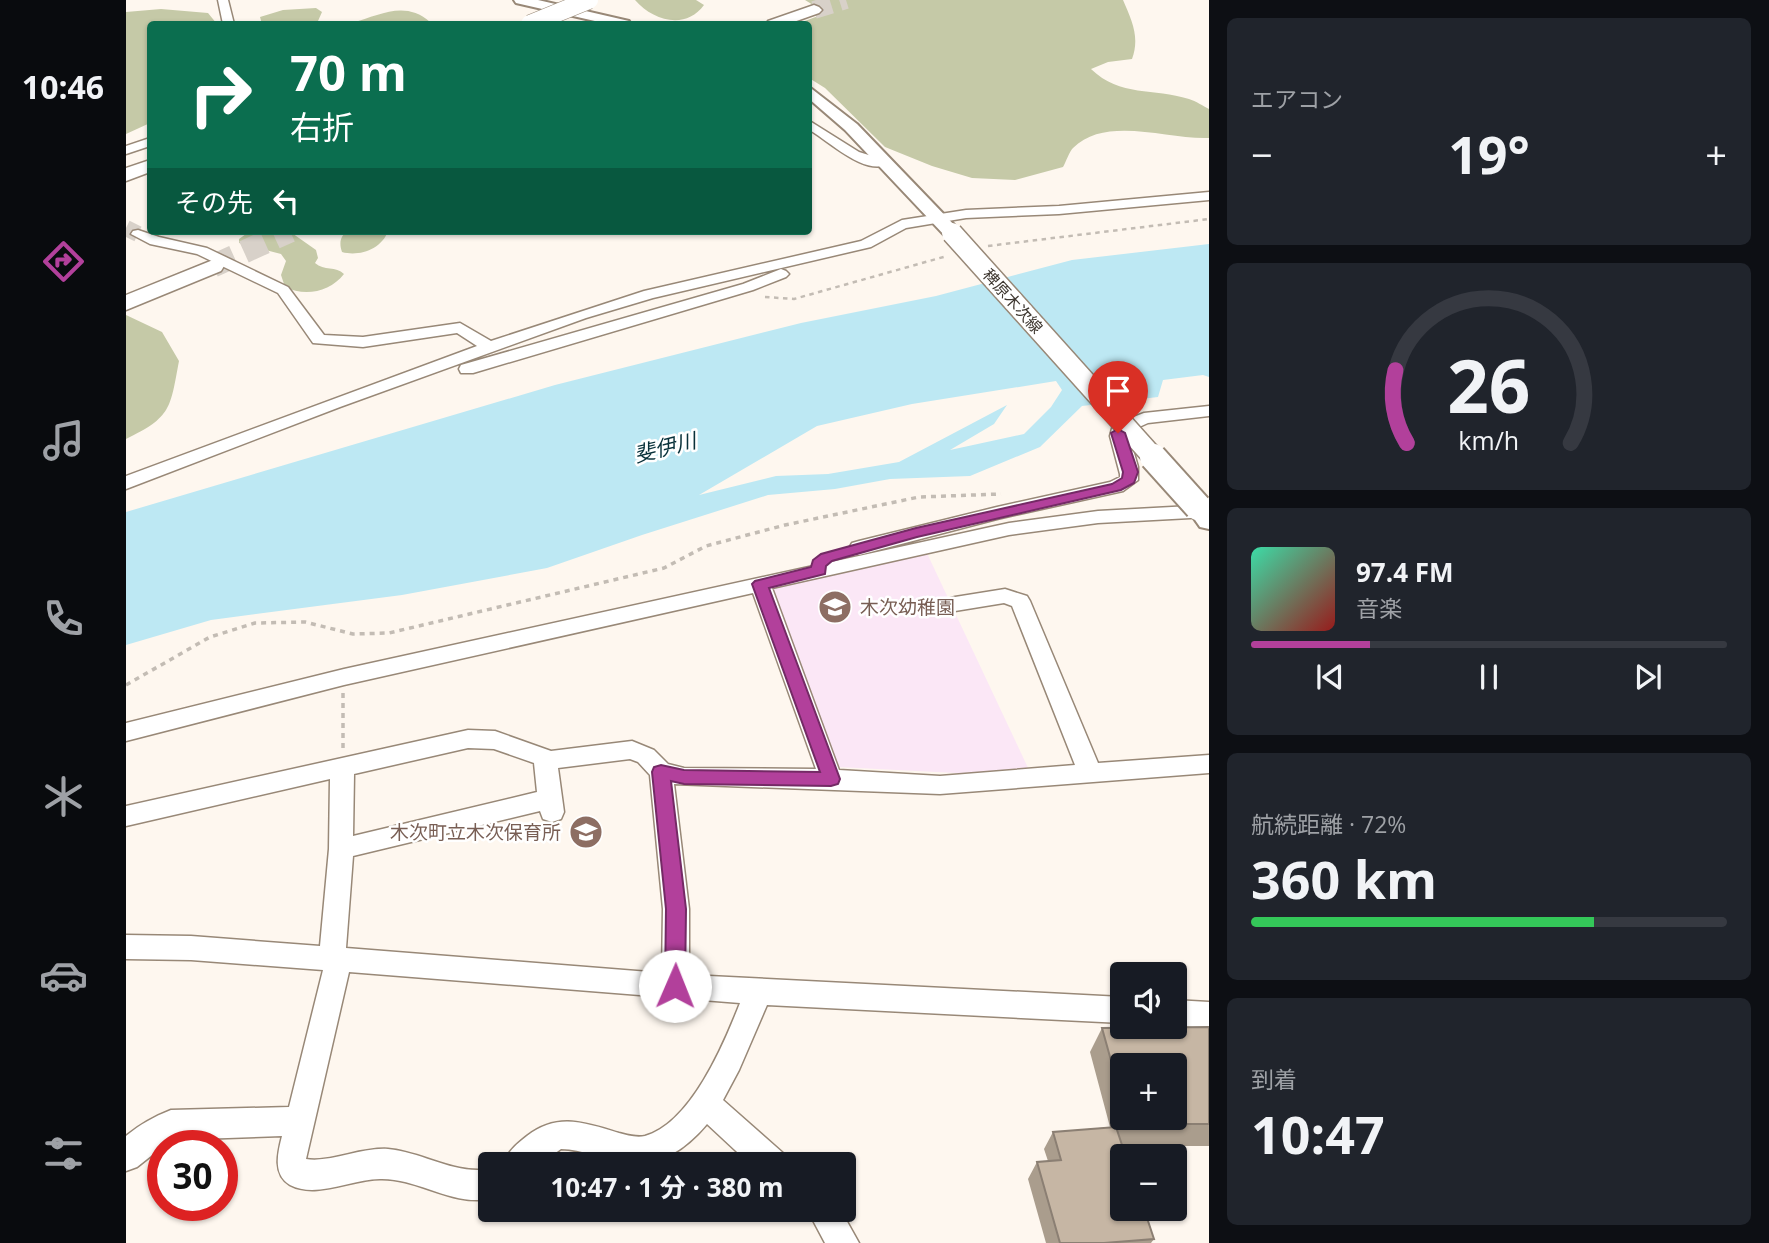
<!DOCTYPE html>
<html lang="ja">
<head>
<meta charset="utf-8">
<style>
	body { margin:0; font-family:"Open Sans","Noto Sans JP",sans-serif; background:#20242c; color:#f1f3f6; height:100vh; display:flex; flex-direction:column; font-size:26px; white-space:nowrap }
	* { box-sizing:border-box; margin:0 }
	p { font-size:23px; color:#9ea1a6 }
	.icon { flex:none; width:38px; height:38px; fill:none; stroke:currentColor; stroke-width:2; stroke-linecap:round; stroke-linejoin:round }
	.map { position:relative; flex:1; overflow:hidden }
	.drawer { display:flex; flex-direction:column; gap:18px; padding:18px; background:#0d0f14; width:560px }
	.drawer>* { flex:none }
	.guide { position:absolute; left:21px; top:21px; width:665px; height:214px; border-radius:7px; box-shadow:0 2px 5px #0004; background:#0b6e4f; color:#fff; overflow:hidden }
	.tools { position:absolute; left:984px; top:962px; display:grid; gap:14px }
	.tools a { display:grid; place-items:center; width:77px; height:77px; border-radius:7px; background:#171b24; box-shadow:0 2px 5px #0004; font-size:35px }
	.speed { position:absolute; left:21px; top:1130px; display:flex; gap:14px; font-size:35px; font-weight:700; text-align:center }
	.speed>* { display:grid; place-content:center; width:91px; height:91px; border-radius:50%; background:#171b24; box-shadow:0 2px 5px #0004; line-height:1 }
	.speed .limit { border:10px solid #d22; background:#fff; color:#111 }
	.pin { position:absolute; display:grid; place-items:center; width:60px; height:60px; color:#fff; margin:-72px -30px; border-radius:50% 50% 50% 0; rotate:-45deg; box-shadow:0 0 7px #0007 }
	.pin .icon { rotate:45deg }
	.me { position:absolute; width:77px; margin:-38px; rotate:1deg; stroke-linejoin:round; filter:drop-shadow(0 0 5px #0008) }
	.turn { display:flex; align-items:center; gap:24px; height:147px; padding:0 28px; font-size:32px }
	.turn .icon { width:91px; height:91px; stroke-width:2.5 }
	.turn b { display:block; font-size:49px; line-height:60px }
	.then { display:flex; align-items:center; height:66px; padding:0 28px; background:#0003; gap:14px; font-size:26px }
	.big { font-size:52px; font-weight:700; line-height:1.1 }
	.drawer .widget { flex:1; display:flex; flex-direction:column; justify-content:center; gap:10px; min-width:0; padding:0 24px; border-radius:10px; background:#20242c }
	.drawer .dial { align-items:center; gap:0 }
	.dial svg { height:182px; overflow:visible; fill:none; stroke:#363941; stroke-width:7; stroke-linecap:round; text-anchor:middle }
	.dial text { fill:#f1f3f6; stroke:none }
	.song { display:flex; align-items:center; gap:21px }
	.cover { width:84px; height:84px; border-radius:10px; background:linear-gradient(135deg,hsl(160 70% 55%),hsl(0 70% 35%)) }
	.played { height:7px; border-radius:4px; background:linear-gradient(90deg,#b2409b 25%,#363941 25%) }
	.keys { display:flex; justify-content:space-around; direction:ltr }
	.heat { display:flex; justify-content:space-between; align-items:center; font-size:38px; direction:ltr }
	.charge { height:10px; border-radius:5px; background:linear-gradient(90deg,#34c759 72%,#363941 0) }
	.trip { position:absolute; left:352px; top:1152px; width:378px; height:70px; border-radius:7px; background:#171b24; box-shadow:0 2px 5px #0004; font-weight:700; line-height:70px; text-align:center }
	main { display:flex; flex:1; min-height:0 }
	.dock { display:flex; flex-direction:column; width:126px; justify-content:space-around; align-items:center; background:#090b0e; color:#9ea1a6 }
	.dock .icon { width:49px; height:49px }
	.dock .on { color:#b2409b }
	.dock b { font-size:32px; color:#f1f3f6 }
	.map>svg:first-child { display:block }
	.education { fill:#fbe7f6 }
	.forest { fill:#c5c9a7 }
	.water { fill:#bde8f3; fill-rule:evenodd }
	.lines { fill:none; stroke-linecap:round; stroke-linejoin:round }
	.minor-tunnel { stroke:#d8d1c9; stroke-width:16; stroke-dasharray:16 8; stroke-linecap:butt }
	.highway-tunnel-far1 { stroke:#d8d1c9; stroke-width:18; stroke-dasharray:18 9; stroke-linecap:butt }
	.highway-tunnel { stroke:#d8d1c9; stroke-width:23; stroke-dasharray:23 11; stroke-linecap:butt }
	.minor-casing { stroke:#988877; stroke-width:3 }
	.major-casing { stroke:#988877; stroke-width:4 }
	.highway-casing { stroke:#988877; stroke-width:3 }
	.path-far1 { stroke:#c3bcb4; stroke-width:2.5; stroke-dasharray:4.5 4.5; stroke-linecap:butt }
	.path { stroke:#c3bcb4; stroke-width:3.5; stroke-dasharray:5 5; stroke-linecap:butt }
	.minor { fill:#fff; fill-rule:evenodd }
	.major { fill:#fff; fill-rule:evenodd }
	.highway { fill:#fff; fill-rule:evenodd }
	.major-bridge-far1-casing { stroke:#988877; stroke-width:23; stroke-linecap:butt }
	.major-bridge-casing { stroke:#988877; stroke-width:30; stroke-linecap:butt }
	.highway-bridge-casing { stroke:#988877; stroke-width:19; stroke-linecap:butt }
	.major-bridge-far1 { stroke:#fff; stroke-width:20 }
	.major-bridge { stroke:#fff; stroke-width:26 }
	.highway-bridge { stroke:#fff; stroke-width:18 }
	.wall { fill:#aa9d8d; fill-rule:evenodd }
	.building { fill:#c6b6a4; stroke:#8b7f73; stroke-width:2 }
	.route { fill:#b2409b; stroke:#742a65; stroke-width:2 }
	.labels { text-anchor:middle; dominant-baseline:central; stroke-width:5; stroke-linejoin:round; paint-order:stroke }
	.far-street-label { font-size:16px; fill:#3e3730; stroke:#fff }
	.education-label { font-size:19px; fill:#785e54; stroke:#fff; text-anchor:start }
	.water-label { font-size:21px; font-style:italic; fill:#08313a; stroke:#fff }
</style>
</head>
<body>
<main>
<nav class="dock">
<b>10:46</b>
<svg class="icon on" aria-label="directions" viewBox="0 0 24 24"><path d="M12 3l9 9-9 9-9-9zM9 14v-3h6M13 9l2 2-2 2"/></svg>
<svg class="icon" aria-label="music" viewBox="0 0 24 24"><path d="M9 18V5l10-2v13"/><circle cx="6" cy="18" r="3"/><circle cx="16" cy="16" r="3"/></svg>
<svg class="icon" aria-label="phone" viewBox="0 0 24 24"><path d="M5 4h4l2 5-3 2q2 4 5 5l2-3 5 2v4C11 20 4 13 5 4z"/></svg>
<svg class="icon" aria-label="climate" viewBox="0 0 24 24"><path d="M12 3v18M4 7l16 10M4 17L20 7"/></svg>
<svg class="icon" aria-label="car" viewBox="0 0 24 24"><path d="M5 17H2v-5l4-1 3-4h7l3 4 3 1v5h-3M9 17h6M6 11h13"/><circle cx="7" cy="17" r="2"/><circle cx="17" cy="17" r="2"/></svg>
<svg class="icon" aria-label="filters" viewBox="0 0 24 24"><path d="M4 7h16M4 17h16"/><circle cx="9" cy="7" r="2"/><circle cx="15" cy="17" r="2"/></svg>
</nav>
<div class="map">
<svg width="1083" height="1243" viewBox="0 0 1083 1243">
	<rect width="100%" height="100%" fill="#fef7ef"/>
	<path class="education" d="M799,549L904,772L830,773L712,767L645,593L647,586Z"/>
	<path class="forest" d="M509,0H570L578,5C560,30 527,21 509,0Z
		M679,0H997C1006,21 1014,37 1006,59L982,62L965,69C994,97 1028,88 1063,99C1070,101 1077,106 1083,109V138C1043,140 980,115 947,148C943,152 940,162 937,167L889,180L846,178L806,166L759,147L699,88L683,78L682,24H671L700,13Z
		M190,8L196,12L192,21C203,24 215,26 226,23C254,15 279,0 304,22L303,24H136L134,17L157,10Z
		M35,9L82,13L91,24H24V123L0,134V12Z
		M140,231H163L190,250L192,258L189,263C198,271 210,266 218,274C204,292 179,297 159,287L155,275L160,261L155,254L113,243V239L120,234Z
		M221,231H262C256,249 233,257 216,252C213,243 214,237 221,231Z
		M0,315L36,332L53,361C44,408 46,417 0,439Z"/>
	<path class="water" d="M1083,244V377L1077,375L1037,380L1032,397L956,406L914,447L844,476L764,479L709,489L642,495L516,535L421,568L276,595L85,620L0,645V512L429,385L675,323L810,296L946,260ZM930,381L936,390L925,407L898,434L824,450L868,424L881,405L773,462L702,474L650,476L573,495L691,426L786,404Z"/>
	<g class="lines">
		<path class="minor-tunnel" d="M0,228L12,234"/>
		<path class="highway-tunnel-far1" d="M688,10L720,0"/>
		<path class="highway-tunnel" d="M87,266L164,231"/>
		<defs>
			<path id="minor" d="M92,0H102L108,24H97Z
				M682,120L733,152L765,162C742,180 702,140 682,129Z
				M24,138V146L0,154V146Z
				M1083,192V200L933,214L840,218L780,228L745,247L527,298L460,318L214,407L0,489V476L351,346L331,333L237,347L187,343L152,293L71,254L24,244L5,234L7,231L12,230L33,237L81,248L162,287L198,335L237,337L334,323L365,341L518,291L735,241L776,220L840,210L933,206Z
				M655,269L660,271L663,274L660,277L627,290L347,373H335L333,369L335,365L617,284Z
				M1083,406V416L1022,423L1002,432L1012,467V480L997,491L871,519L733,555L726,553L723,548L726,543L733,541L871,507L984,482L994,477V474L984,436L987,425L1018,413Z
				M1083,505V517L972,523L883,535L646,588L713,770L814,776L949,765L886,606L878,603L829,611L822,609L819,604L822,599L829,597L879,589L901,596L904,601L972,763L1083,755V773L814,794L548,784L563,909V975L996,997V1023L641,1005L613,1070L597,1100L657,1153L661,1164H624L581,1124C559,1150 530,1170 495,1163C474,1159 457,1149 435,1149L414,1164H377C382,1151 391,1144 401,1136C432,1112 459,1123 493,1133C501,1135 510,1138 519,1136C565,1123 598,1044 614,1003L223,972L180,1159C204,1163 235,1147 262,1149C297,1152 328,1175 364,1169V1199C325,1206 292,1178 254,1179C226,1179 190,1199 164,1185C146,1174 152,1152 156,1136L45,1140L11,1167L0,1171V1136C15,1124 27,1117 45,1110L163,1107L197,970L65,960L0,959V935L65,936L194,946L203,849L204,779L0,826V806L342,730L369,731L425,751L506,741L528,750L542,764L558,768L690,769L627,593L218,685L0,741V723L218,669L883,523L972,511ZM342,748L368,749L408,763L411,792L227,836L228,774ZM504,759L512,762L524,775L537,909L536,973L220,948L227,856L414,811L417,819L426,822L435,819L438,812L432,768Z
				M1048,1000L1083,1002V1028L1048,1026Z
				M681,1209H714L733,1243H699Z"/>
			<path id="major" d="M388,0H412L503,21L505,24H482L390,3Z
				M682,86L731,124L832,229L835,233L832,237H820L719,130L682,98Z
				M1072,499L1083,505V529L1074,527L1060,507L1064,502Z"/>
			<path id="highway" d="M688,5L693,7L696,10L693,13L662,24H640L642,21Z
				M24,160V172L0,181V168Z
				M87,260L95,261L98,266L95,271L0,310V295Z"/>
		</defs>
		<use href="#minor" class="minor-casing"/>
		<use href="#major" class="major-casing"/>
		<use href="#highway" class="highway-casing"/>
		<path class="path-far1" d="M862,246L1083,219
			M639,297L668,299L821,256"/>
		<path class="path" d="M0,685L84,637L129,623L179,622L227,634L263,633L538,568L580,546L659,525L793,497L875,494
			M217,693V749"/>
		<use href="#minor" class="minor"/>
		<use href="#major" class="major"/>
		<use href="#highway" class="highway"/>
		<defs>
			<path id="major-bridge-far1" d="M826,233L1028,458"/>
			<path id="major-bridge" d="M1027,457L1072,507"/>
			<path id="highway-bridge" d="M404,24L463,0"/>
		</defs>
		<use href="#major-bridge-far1" class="major-bridge-far1-casing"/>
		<use href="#major-bridge" class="major-bridge-casing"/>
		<use href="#highway-bridge" class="highway-bridge-casing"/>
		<use href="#major-bridge-far1" class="major-bridge-far1"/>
		<use href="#major-bridge" class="major-bridge"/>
		<use href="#highway-bridge" class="highway-bridge"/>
	</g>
	<path class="wall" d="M1083,1027V1146H997L1028,1239L1025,1243H920L902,1179L911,1162L922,1161L918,1149L927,1132L984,1127L964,1052L976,1028ZM996,1066L1048,1118H996Z"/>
	<path class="building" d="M1083,1027V1124H1002L1001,1118H1048V1066H996V1100L976,1028Z
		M990,1127L1000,1157H996V1209H1018L1028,1239L978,1243H934L911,1162L935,1160L927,1132Z"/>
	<path class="route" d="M992,429L999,433L1012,472L1008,483L995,490L791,537L706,561L700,566L699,574L643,588L714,779L712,784L705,786L558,784L545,781L560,909L559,986L556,992L549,995L542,992L539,986L540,909L526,772L528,767L535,765L558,770L694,772L626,584L629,581L685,567L687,560L695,554L790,528L986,484L996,478L997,472L985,433Z"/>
	<defs>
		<symbol id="school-disc" viewBox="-11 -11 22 22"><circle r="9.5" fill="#8d6e63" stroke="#fff"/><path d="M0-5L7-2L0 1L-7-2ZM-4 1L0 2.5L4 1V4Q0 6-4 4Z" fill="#fff"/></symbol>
	</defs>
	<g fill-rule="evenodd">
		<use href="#school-disc" x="690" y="588" width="38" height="38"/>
		<use href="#school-disc" x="441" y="813" width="38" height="38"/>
	</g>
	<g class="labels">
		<g class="far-street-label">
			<text transform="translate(887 301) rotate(48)">稗原木次線</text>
		</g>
		<g class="education-label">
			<text x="734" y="607">木次幼稚園</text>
			<text x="435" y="832" text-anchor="end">木次町立木次保育所</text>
		</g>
		<g class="water-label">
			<text transform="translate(539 447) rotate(-14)">斐伊川</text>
		</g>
	</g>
</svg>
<div class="tools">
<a><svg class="icon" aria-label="sound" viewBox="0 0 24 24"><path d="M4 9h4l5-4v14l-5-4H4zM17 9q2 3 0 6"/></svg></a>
<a>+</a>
<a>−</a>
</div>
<div class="speed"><div class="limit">30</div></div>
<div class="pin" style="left:992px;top:433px;background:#d93025"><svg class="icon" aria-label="arrive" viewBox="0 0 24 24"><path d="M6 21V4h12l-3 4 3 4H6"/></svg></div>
<svg class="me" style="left:549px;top:986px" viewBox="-20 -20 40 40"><circle r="19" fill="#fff"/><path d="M0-13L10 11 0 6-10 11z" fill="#b2409b"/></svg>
<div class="trip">10:47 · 1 分 · 380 m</div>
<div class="guide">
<div class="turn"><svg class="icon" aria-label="right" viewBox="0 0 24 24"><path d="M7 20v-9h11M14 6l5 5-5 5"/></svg><div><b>70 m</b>右折</div></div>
<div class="then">その先<svg class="icon" aria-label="left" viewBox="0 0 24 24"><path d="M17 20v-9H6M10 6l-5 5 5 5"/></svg></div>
</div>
</div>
<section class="drawer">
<div class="widget"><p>エアコン</p>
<div class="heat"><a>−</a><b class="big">19°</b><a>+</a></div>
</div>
<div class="widget dial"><svg viewBox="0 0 100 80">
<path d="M14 69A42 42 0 1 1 86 69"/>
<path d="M14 69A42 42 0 0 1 9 37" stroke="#b2409b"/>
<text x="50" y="56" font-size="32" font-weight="700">26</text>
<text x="50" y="72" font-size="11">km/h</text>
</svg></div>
<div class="widget">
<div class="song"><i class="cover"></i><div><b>97.4 FM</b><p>音楽</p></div></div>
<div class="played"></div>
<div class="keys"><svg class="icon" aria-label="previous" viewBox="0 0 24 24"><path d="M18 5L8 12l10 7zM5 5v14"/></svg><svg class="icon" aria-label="pause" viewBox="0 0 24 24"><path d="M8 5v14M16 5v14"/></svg><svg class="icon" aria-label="next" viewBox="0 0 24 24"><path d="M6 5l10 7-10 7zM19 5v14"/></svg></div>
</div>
<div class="widget"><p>航続距離 · 72%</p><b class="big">360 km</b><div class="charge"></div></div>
<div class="widget"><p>到着</p><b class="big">10:47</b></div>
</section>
</main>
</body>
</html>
